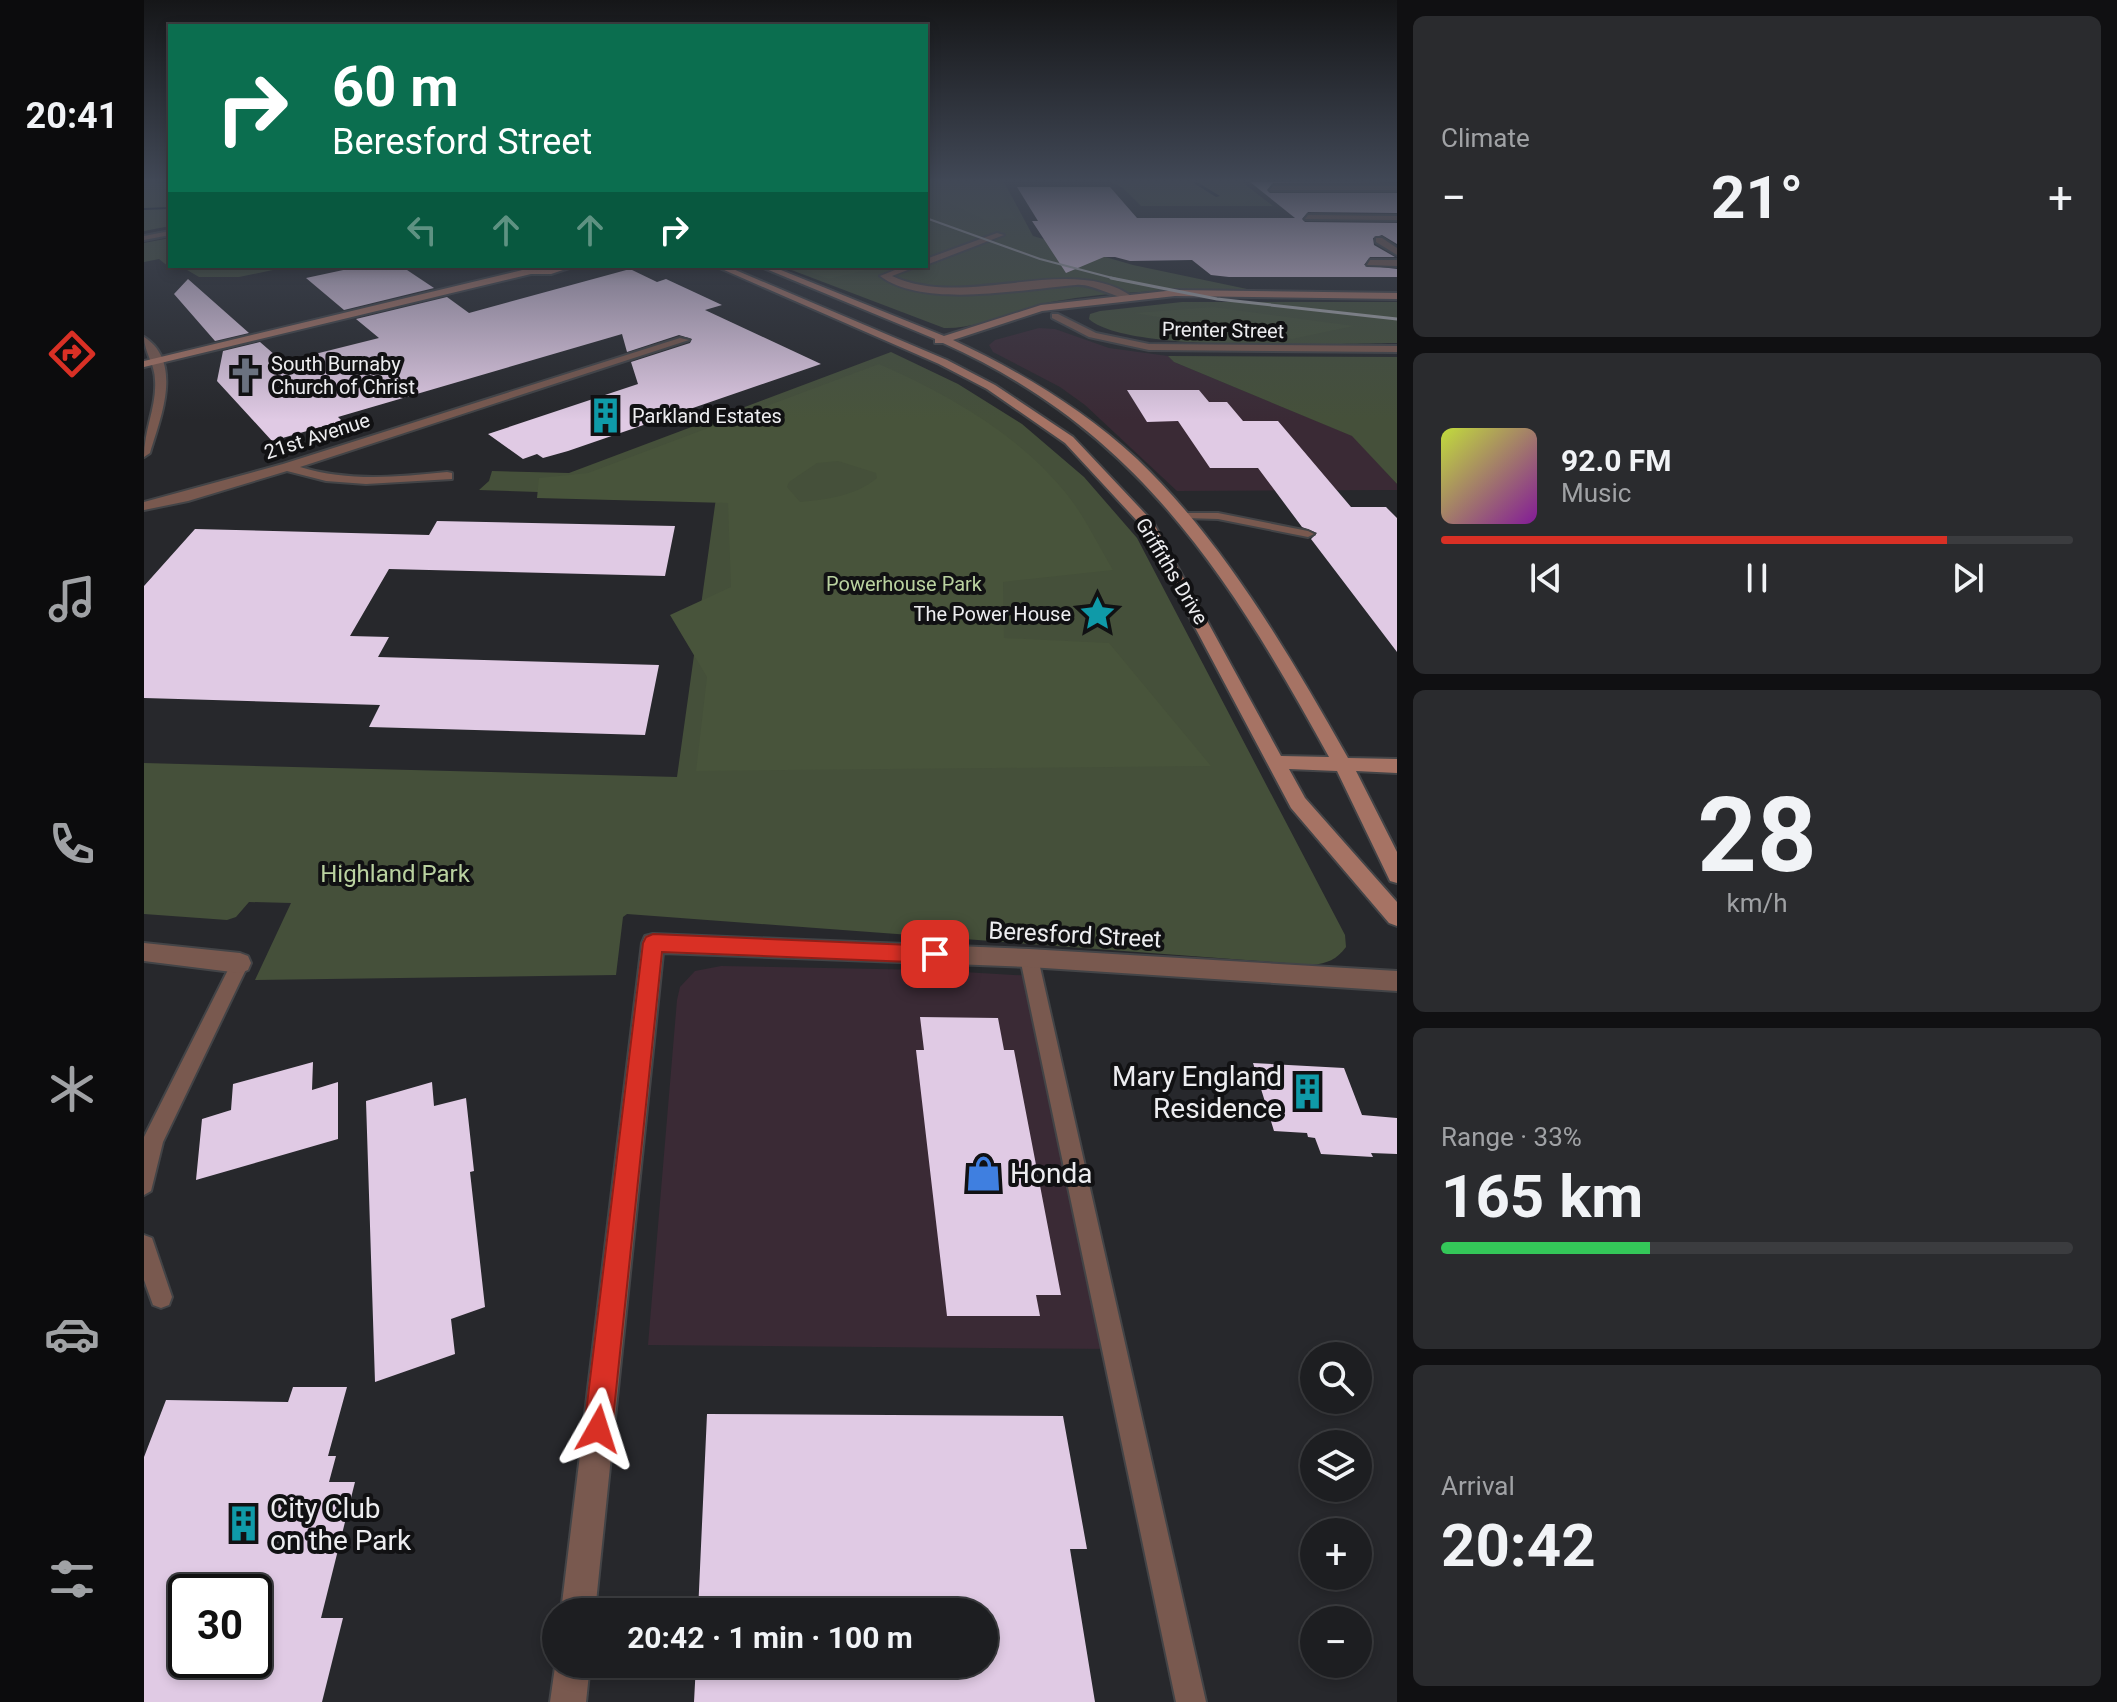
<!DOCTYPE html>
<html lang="en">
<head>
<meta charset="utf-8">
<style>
	body { margin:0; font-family:Roboto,sans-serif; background:#2a2b2e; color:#f1f3f6; height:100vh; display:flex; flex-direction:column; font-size:30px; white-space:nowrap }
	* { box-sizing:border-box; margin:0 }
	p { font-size:26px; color:#a0a2a5 }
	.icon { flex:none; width:44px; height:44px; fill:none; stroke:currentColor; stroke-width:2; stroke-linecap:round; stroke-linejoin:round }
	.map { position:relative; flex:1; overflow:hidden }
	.drawer { display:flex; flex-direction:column; gap:16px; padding:16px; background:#101012; width:720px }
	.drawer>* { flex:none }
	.guide { position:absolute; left:24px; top:24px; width:760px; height:244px; border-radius:0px; box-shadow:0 4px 12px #0003,0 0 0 2px #3b3c3f; background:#0b6e4f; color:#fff; overflow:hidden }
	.buttons { position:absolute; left:1156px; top:1342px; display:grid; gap:16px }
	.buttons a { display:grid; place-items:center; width:72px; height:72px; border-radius:50%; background:#1d1e21; box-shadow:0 4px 12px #0003,0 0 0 2px #3b3c3f; font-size:40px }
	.speed { position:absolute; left:24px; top:1574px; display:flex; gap:16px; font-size:40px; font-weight:700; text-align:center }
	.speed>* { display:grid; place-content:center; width:104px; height:104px; border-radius:50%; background:#1d1e21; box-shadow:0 4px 12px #0003,0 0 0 2px #3b3c3f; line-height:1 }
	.speed .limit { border:4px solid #111; border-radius:12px; background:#fff; color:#111 }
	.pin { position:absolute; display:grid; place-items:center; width:68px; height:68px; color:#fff; margin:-34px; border-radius:16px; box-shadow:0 4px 12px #0006 }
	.me { position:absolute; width:88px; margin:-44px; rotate:6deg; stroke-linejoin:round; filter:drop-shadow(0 0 6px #0008) }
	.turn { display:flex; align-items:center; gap:28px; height:168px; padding:0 32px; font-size:36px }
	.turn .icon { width:104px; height:104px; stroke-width:2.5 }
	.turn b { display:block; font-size:56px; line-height:68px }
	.lanes { display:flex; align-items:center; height:76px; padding:0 32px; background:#0003; justify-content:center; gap:40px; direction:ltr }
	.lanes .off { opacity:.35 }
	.big { font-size:60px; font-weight:700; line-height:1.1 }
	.drawer .card { flex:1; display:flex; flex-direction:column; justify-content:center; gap:12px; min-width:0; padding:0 28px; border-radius:12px; background:#2a2b2e }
	.drawer .dial { align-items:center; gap:0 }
	.dial b { font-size:104px; line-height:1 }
	.song { display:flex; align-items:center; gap:24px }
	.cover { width:96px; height:96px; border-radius:12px; background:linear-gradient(135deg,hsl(70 70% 55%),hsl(290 70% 35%)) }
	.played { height:8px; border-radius:4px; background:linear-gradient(90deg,#d93025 80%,#3b3c3f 80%) }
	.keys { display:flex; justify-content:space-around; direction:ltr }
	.heat { display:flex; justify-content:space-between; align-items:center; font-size:44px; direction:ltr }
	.charge { height:12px; border-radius:6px; background:linear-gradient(90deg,#34c759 33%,#3b3c3f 0) }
	.trip { position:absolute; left:398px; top:1598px; width:456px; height:80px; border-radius:40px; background:#1d1e21; box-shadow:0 4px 12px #0003,0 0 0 2px #3b3c3f; font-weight:700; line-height:80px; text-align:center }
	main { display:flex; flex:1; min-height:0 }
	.dock { display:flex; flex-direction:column; width:144px; justify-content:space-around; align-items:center; background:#0c0c0d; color:#a0a2a5 }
	.dock .icon { width:56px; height:56px }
	.dock .current { color:#d93025 }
	.dock b { font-size:36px; color:#f1f3f6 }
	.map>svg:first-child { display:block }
	.commercial { fill:#3a2a35 }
	.green { fill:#45503a }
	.forest { fill:#48543b; fill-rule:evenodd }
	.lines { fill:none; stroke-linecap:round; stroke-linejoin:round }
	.stream { fill:#010e1f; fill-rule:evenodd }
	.building { fill:#e0cae4; fill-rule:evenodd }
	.lane-casing { stroke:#434447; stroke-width:4 }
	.street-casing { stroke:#434447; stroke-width:4 }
	.secondary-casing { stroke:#434447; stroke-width:4 }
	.lane { fill:#79594f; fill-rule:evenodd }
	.street { fill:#79594f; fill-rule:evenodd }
	.secondary { fill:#a67364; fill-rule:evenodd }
	.rail-far1 { stroke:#a9a9ac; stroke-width:2 }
	.rail { stroke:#a9a9ac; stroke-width:3 }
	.route { fill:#d93025; stroke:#8d1f18; stroke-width:2 }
	.labels { text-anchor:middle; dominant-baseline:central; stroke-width:8; stroke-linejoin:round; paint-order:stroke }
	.far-street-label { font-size:20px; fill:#ededf0; stroke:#111113 }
	.far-poi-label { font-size:20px; fill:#ededf0; stroke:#111113; text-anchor:start }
	.far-park-label { font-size:20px; fill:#bad2a0; stroke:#111113 }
	.park-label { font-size:24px; fill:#bad2a0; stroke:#111113 }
	.street-label { font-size:24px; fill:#ededf0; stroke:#111113 }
	.near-poi-label { font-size:28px; fill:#ededf0; stroke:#111113; text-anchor:start }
</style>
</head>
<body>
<main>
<nav class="dock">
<b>20:41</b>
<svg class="icon current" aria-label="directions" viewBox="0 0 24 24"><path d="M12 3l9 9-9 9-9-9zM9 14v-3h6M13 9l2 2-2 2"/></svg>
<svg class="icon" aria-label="music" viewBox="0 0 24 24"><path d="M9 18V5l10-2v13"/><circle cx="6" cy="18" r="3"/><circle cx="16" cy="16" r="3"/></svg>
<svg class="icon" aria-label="phone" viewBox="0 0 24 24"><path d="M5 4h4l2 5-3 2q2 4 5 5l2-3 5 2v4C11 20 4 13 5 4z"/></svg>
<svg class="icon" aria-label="climate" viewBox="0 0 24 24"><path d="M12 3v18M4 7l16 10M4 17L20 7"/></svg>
<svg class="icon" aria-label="car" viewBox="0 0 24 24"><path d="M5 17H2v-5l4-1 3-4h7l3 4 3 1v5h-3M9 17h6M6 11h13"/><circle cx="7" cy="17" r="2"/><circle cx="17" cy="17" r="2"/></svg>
<svg class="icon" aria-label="filters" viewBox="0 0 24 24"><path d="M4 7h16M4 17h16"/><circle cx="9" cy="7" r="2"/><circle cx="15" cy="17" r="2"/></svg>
</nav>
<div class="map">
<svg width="1253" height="1702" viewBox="0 0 1253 1702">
	<rect width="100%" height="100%" fill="#27282c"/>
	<path class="commercial" d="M895,328L911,329L965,348L1024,356L1030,362L1209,436L1253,484V490L1033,491L941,405L916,387L849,352L845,345L851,340Z
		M577,966L786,970L889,976L970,1349L504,1345L533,1000L536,987L551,971Z"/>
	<path class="green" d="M782,182H860L889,236L989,265L1103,289C1037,290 972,290 907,302C871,309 836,329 800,328L637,266H782Z
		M973,182H1098L1129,206H997Z
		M26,238V266H148L95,277H55L38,267H25L15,259L0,262V243Z
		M1038,302H1253V343C1194,343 983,354 945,319L946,314L956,311Z
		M747,352L814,384L878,424L940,477L993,538L1201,935L1202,947C1192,960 1184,963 1168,965L483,914L479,917L472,975L111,980L147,903L105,902L92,917L83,920L0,914V763L533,777L572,498L335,490L345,481L348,471L425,473Z
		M1024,356L1253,357V484L1208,436L1030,362Z"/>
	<path class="forest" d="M0,182L26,183V226L0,231Z
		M782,182H857L861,200L871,218L843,221L782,192Z
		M967,182H1087L1108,199L1097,204L1010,203Z
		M651,266H740L684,279Z
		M1069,307L1210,326L1148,339L990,313Z
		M735,364C802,393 874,434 921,492C940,515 954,545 969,570L859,582L860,638L965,643L1067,766L552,771L563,677L526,615L587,587L584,503L393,498L395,478L444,473ZM694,461L732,473L733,478C714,495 681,500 656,502L643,487L645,482L673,463Z"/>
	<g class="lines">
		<path class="stream" d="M1048,182H1053L1076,196L1072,197Z
			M26,207V209L0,210V208Z"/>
	</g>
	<path class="building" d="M1106,182H1253L1129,183L1123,190L1126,193H1253V213L1164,212L1158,219L1161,222L1253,223V244L1238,235L1229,238L1230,245L1251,257H1226L1220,265L1253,269V277H1085L1067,275L1048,260L986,261L971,257H960L922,273L888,221H894L873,187H966L993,218H1151Z
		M218,266H257L290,288L200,310L162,278Z
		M486,269L513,282L522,279L578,305L561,310L677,364L424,451L399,458L393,454L379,459L344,434L494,384L487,362L546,343L548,339L535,335L483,352L478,334L194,417L198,421L128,441L73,381L79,351L116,342L139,362L235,338L212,319L303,297L325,313Z
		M44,279L105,333L71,341L30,294Z
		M983,390H1055L1065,402H1083L1099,421H1134L1207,507H1242L1253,518V652L1167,539L1173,533L1158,527L1114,468H1066L1034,421L1003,422Z
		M293,521L531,526L521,576L245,569L206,636L245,637L234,657L515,665L501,735L225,727L236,705L0,698V586L51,529L285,535Z
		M776,1017L854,1018L860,1050H870L917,1295H892L896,1316H803L772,1050H780Z
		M169,1062L168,1090L194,1082V1139L52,1180L58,1119L87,1110L89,1084Z
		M1109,1063L1200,1068L1218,1115L1253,1118V1154L1227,1153L1229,1157L1177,1154L1171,1138L1164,1137L1163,1133L1130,1131Z
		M288,1082L290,1106L322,1098L330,1171L326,1172L341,1307L307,1319L311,1354L231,1382L222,1101Z
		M149,1387H203L184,1456H192L185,1482H211L177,1618H199L178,1702H0V1457L22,1400L144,1402ZM42,1592H110V1660H42Z
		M563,1414L919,1416L943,1549H926L951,1702H550L552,1664H840V1612H554Z"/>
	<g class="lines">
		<defs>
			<path id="lane" d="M1036,513H1074L1164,531L1170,534L1164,537L1074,519L1040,518L1035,515Z
				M885,950L891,953L894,958L1062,1702H1032L876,958L879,953Z
				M96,955L102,958L105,963L19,1142L7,1191L0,1195V1137L90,958Z
				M0,1235L8,1238L28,1297L25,1305L17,1308L9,1305L0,1280Z"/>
			<path id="street" d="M1129,186H1253V190H1126Z
				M1164,215L1253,216V220L1161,219Z
				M26,231V235L0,240V236Z
				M853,233L860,235L782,265V259Z
				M1232,238H1238L1253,248V255L1232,242Z
				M1226,260H1253V266L1223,265Z
				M761,266H774L748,276C821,311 928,251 990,298C979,303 950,283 932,285C879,289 780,309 736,276Z
				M908,314H914L952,333L1005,344L1253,346V352L1005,350L945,337L908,318Z
				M0,337C40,362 16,419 6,453L0,457C0,429 13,406 11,380C11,364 0,352 0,337Z
				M536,338L545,340L156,467C204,482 254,477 303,472L308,473V479L222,484L182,481L143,471L44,501L0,510V502L139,464Z
				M509,934L885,949L1253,971V991L885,967L519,953L451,1612H417L498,943L501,936Z
				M0,943L96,953L104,956L107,963L104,970L96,973L0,961Z
				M412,1660V1664H446L442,1702H406Z"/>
			<path id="secondary" d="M431,266L407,274H387L0,367V361L387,268Z
				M571,266H582L803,360L851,385L929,437L1009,522L1137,756L1185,757C1086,577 994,430 799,343H791V339L767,329L615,266H627L800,336L897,305L1031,290L1253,293V299L1031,296L898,311L809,340C875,371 939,409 993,459C1080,542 1145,654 1204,758L1253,759V773L1212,771L1253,852V883L1246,881L1193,771L1145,769L1161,798L1253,902V926L1245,923L1147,808L996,524L921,443L843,389L795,364Z"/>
		</defs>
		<use href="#lane" class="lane-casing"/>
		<use href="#street" class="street-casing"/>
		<use href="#secondary" class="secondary-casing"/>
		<use href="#lane" class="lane"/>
		<use href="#street" class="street"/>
		<use href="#secondary" class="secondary"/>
		<path class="rail-far1" d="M782,218L896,259L976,280"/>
		<path class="rail" d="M967,278L1073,299L1253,319"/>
	</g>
	<linearGradient id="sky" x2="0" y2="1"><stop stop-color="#151618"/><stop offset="0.43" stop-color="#414856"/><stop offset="1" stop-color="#414856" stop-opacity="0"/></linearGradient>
	<rect width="1253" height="420" fill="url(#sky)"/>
	<path class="route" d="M509,934L791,946L798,948L801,954L798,960L791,963L518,952L468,1429L464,1439L454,1444L444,1439L440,1429L499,943L502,937Z"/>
	<defs>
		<symbol id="church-bare" viewBox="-9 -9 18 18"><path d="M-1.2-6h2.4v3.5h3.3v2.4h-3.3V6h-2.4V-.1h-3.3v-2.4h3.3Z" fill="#6b7280" stroke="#111113" stroke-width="2.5" paint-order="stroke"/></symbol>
		<symbol id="building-bare" viewBox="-9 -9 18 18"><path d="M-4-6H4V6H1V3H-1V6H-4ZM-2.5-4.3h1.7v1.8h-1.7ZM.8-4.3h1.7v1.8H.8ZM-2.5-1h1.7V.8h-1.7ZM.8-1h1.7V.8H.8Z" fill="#0f9aa8" stroke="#111113" stroke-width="2.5" paint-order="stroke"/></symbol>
		<symbol id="sight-bare" viewBox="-9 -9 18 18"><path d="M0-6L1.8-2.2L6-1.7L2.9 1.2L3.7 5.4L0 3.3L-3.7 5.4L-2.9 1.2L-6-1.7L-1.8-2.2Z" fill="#0f9aa8" stroke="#111113" stroke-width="2.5" paint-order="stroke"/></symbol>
		<symbol id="shop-bare" viewBox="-9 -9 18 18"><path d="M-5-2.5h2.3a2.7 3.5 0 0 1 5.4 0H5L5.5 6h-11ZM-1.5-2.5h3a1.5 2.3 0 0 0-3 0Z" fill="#3f7fe0" stroke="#111113" stroke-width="2.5" paint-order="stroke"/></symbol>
	</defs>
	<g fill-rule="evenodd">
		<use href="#church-bare" x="76" y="350" width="51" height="51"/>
		<use href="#building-bare" x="436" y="390" width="51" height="51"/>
		<use href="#sight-bare" x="928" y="588" width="51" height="51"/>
		<use href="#building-bare" x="1138" y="1066" width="51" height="51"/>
		<use href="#shop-bare" x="814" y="1148" width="51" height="51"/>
		<use href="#building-bare" x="74" y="1498" width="51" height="51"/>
	</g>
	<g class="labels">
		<g class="far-street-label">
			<text transform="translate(1079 330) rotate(1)">Prenter Street</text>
			<text transform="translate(173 436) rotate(-18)">21st Avenue</text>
			<text transform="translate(1028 571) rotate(59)">Griffiths Drive</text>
		</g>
		<g class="far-poi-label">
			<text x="127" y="364">South Burnaby<tspan x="127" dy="23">Church of Christ</tspan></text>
			<text x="488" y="416">Parkland Estates</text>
			<text x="927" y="614" text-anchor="end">The Power House</text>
		</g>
		<g class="far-park-label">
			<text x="760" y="584">Powerhouse Park</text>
		</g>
		<g class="park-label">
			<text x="251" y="874">Highland Park</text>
		</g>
		<g class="street-label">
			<text transform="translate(931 935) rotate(3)">Beresford Street</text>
		</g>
		<g class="near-poi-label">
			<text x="1138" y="1076" text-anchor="end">Mary England<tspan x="1138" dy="32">Residence</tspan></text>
			<text x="866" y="1173">Honda</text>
			<text x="126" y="1508">City Club<tspan x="126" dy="32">on the Park</tspan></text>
		</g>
	</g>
</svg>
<div class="buttons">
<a><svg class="icon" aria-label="search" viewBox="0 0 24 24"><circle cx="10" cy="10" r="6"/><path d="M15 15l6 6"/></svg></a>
<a><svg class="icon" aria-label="layers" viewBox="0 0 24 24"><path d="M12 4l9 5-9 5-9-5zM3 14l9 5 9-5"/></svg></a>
<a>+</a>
<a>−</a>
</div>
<div class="speed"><div class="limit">30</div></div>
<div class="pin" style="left:791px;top:954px;background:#d93025"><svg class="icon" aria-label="arrive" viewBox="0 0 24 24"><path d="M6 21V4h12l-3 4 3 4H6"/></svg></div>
<svg class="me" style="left:454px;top:1429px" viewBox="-20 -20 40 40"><path d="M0-17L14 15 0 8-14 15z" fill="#d93025" stroke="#fff" stroke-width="4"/></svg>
<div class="trip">20:42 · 1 min · 100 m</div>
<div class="guide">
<div class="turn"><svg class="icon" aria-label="right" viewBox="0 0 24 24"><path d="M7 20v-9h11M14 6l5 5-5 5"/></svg><div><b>60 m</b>Beresford Street</div></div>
<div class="lanes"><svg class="icon off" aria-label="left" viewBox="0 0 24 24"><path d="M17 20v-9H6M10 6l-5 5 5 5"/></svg><svg class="icon off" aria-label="ahead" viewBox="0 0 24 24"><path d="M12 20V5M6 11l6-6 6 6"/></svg><svg class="icon off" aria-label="ahead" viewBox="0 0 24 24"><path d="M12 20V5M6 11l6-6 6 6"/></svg><svg class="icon" aria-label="right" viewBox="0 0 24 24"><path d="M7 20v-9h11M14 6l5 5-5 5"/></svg></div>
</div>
</div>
<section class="drawer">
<div class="card"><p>Climate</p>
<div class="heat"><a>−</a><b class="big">21°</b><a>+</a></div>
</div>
<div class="card">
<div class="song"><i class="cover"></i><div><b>92.0 FM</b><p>Music</p></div></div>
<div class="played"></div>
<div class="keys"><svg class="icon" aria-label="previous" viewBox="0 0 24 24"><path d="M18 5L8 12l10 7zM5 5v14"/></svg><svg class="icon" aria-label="pause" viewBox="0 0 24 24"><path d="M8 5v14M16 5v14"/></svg><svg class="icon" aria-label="next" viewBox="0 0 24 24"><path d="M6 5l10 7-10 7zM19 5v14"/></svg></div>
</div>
<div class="card dial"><b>28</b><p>km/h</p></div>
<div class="card"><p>Range · 33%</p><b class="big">165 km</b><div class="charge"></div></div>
<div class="card"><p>Arrival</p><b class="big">20:42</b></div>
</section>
</main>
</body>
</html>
